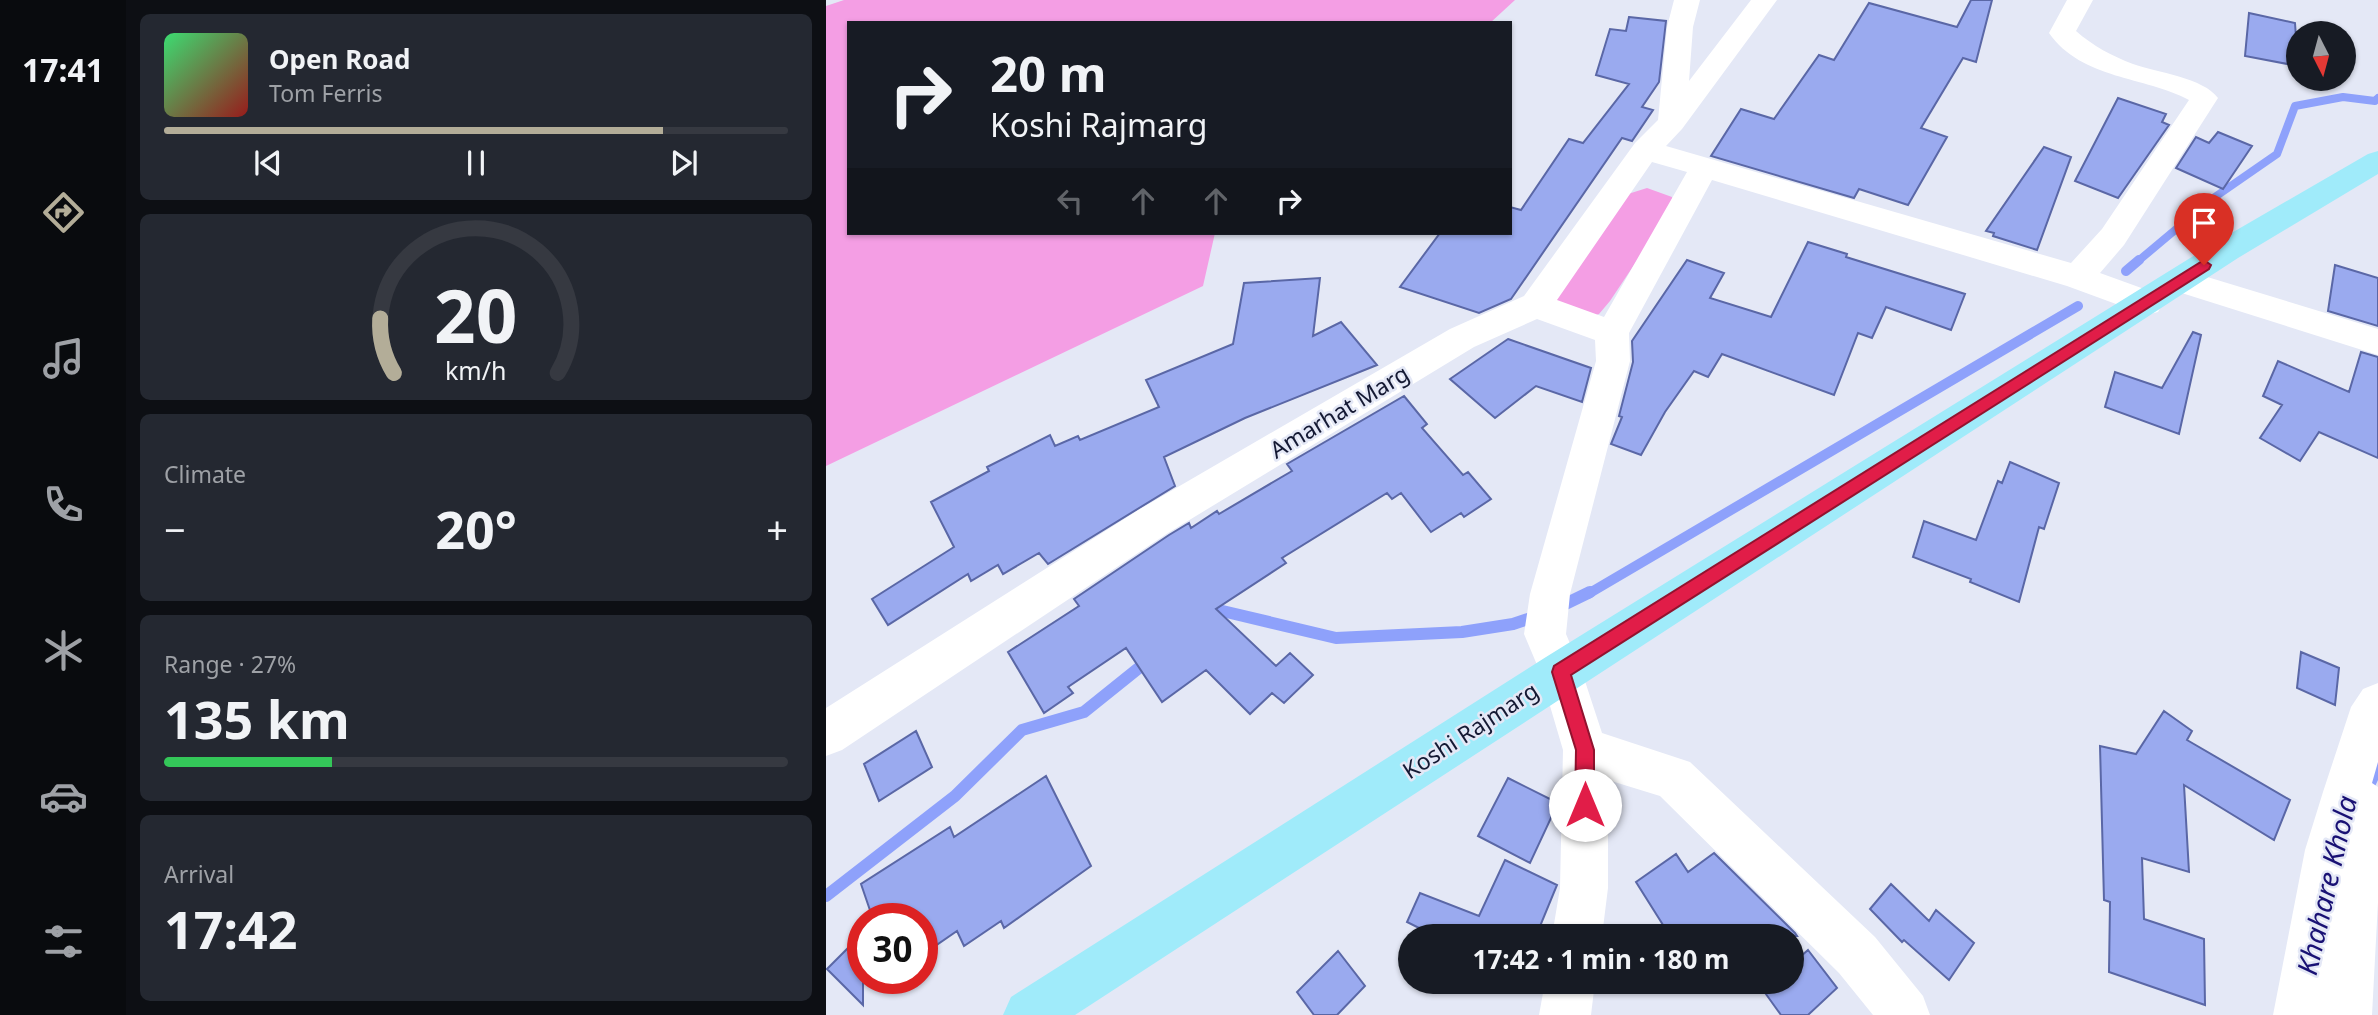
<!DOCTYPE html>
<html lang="en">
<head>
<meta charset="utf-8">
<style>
	body { margin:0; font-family:"Noto Sans",sans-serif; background:#242831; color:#f1f3f6; height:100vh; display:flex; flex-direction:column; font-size:26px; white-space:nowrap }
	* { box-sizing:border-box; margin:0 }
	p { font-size:23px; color:#9ea1a6 }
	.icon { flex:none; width:38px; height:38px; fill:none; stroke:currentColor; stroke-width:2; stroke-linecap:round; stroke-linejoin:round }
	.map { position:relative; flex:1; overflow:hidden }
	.drawer { display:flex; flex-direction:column; gap:14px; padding:14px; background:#0d0f14; width:700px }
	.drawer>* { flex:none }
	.hud { position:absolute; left:21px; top:21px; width:665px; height:214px; border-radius:0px; box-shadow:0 2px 5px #0004; background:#171b24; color:#f1f3f6; overflow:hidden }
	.needle { width:46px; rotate:174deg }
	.controls { position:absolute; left:1460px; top:21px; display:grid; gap:14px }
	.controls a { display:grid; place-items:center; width:70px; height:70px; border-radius:50%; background:#171b24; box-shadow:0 2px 5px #0004; font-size:35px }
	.speed { position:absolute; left:21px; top:903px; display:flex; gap:14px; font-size:35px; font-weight:700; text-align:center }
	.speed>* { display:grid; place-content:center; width:91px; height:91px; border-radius:50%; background:#171b24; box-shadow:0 2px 5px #0004; line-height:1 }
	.speed .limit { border:10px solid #d22; background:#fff; color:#111 }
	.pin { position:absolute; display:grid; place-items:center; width:60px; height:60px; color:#fff; margin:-72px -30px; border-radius:50% 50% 50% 0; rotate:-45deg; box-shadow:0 0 7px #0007 }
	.pin .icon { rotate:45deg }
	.me { position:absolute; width:77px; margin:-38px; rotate:0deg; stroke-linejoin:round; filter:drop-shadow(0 0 5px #0008) }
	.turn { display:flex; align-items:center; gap:24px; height:147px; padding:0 28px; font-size:32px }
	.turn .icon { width:91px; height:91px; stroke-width:2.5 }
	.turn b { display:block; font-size:49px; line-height:60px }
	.lanes { display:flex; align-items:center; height:66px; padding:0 28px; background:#0003; justify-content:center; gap:35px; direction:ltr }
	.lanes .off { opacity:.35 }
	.big { font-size:52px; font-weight:700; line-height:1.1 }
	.drawer .card { flex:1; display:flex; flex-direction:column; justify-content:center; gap:10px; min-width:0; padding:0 24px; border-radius:10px; background:#242831 }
	.drawer .dial { align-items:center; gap:0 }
	.dial svg { height:182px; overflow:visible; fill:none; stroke:#363941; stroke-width:7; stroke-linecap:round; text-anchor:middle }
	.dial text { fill:#f1f3f6; stroke:none }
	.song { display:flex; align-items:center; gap:21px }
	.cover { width:84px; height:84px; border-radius:10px; background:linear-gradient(135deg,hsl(140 70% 55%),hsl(0 70% 35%)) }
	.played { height:7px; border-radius:4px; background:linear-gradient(90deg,#b3ad98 80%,#363941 80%) }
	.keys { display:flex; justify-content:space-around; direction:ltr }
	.heat { display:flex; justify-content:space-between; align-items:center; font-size:38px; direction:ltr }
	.charge { height:10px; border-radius:5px; background:linear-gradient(90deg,#34c759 27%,#363941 0) }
	.trip { position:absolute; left:572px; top:924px; width:406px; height:70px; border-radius:35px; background:#171b24; box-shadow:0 2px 5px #0004; font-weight:700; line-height:70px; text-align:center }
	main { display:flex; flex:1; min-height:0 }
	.tab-bar { display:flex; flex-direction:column; width:126px; justify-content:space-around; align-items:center; background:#090b0e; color:#9ea1a6 }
	.tab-bar .icon { width:49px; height:49px }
	.tab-bar .current { color:#b3ad98 }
	.tab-bar b { font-size:32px; color:#f1f3f6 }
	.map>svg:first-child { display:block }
	.green { fill:#f49ee4 }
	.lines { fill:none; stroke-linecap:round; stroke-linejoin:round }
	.stream-far2 { stroke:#8ea1fb; stroke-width:8 }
	.stream-far1 { stroke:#8ea1fb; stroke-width:10 }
	.stream { stroke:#8ea1fb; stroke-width:12 }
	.building { fill:#9aaaef; stroke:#5a67a6; stroke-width:2 }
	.minor { fill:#fff; fill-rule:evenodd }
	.major { fill:#a0ebfa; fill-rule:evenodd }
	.route { fill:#e11d48; stroke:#92132f; stroke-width:2 }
	.labels { text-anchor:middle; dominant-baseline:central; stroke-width:5; stroke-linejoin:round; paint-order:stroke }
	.street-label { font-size:23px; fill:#141933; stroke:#e4e8f6 }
	.near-water-label { font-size:28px; font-style:italic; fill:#191174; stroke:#e4e8f6 }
</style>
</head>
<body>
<main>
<nav class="tab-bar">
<b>17:41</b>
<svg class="icon current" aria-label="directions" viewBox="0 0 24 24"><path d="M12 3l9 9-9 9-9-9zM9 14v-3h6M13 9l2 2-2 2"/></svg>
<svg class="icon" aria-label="music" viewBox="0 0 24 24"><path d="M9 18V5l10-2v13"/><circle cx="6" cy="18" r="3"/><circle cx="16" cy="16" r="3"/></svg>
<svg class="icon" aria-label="phone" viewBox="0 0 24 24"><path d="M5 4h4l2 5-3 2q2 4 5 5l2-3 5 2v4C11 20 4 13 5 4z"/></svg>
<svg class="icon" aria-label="climate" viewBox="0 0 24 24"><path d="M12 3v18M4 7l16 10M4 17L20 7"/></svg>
<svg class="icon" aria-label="car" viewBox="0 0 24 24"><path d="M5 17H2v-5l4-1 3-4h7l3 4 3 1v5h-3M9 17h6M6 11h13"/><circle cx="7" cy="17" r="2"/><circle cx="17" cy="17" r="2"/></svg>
<svg class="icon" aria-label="filters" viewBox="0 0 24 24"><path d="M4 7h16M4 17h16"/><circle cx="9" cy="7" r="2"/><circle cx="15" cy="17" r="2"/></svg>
</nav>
<section class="drawer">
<div class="card">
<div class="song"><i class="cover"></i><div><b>Open Road</b><p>Tom Ferris</p></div></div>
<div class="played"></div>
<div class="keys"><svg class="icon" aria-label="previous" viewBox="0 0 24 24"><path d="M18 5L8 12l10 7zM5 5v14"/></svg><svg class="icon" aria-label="pause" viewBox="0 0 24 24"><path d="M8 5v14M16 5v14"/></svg><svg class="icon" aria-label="next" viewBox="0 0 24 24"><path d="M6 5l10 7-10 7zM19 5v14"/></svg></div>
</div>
<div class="card dial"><svg viewBox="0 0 100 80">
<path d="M14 69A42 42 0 1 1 86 69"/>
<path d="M14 69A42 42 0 0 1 8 45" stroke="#b3ad98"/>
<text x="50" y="56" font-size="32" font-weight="700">20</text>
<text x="50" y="72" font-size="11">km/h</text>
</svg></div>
<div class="card"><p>Climate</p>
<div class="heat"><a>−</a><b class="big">20°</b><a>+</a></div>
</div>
<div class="card"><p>Range · 27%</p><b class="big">135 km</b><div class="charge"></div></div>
<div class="card"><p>Arrival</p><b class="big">17:42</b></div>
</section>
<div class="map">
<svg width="1552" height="1015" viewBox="0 0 1552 1015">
	<rect width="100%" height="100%" fill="#e4e8f6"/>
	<path class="green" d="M18,0H689L664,23H23V233H389L377,286L0,466V6Z
		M821,188L846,197L848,205L784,301L773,314L758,320L725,305L802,194Z"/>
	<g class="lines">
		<path class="stream-far2" d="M1311,262L1386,199L1451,154L1469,106L1517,97L1549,101L1552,98"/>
		<path class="stream-far1" d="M1300,271L1313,260
			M762,594L1252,306"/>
		<path class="stream" d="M729,609L764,592
			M381,614L388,609L510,638L636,632L687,624L711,616
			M1544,783L1552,766
			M0,896L129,796L196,730L258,712L324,659"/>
	</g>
	<path class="building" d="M1145,0H1166L1150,62L1137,58L1095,128L1121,137L1082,205L1033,189L1028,198L885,156L915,109L948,119L993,55L1008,60L1043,3L1131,27Z
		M1423,13L1469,23L1472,66L1419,56Z
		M803,17L840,21L833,82L816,107L827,110L806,141L796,138L685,299L653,313L574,287L614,233H684V207L695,210L743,139L757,143L803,84L770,75L784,29L800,31Z
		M1292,98L1340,114L1336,122L1343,125L1292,198L1249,181Z
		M1392,132L1426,146L1397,189L1350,168L1370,137L1383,143Z
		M1218,147L1245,157L1211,250L1167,236L1168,233L1160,231Z
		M982,242L1021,254L1020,257L1139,294L1125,330L1060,307L1046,338L1032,333L1008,395L896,354L882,377L868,371L839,412L815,455L785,444L796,417L793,416L807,362L806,341L861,260L898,273L884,298L945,317Z
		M1509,265L1552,278V326L1502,311Z
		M494,278L487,336L515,322L551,365L419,418L338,457L349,486L222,564L213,553L177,574L172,565L145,581L142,574L62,625L46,599L128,547L105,502L163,471L161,467L224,435L229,446L252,436L254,440L333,407L320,380L407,344L418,283Z
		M1367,332L1375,335L1353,434L1279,407L1289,372L1336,388Z
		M682,339L765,368L756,402L710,386L669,418L624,379Z
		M1535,352L1552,357V458L1493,432L1474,461L1434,438L1456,405L1437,396L1452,361L1523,392Z
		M578,396L601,424L596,428L637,475L642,472L665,499L638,517L635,513L605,532L575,493L566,499L561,493L456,558L460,563L390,609L450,666L464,653L487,675L458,703L446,693L424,714L380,670L336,702L300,648L242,687L247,693L218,713L182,652L253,606L248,599L343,535L363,523L365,528L391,511L393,514L466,471L461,464Z
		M1184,462L1233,483L1218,529L1213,527L1193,602L1144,582L1145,579L1087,557L1098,521L1150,540L1172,481L1176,483Z
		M1475,652L1513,668L1509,705L1471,688Z
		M1338,711L1366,731L1361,740L1464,800L1448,840L1358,785L1363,872L1316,858L1318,919L1378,939L1379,1005L1283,972L1284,902L1278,900L1274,746L1310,754Z
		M90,731L106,767L53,801L38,764Z
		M220,776L265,866L178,928L175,921L138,946L131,931L96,955V919H47L35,884L124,827L128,837Z
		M682,778L732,803L704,863L652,836Z
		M888,853L969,933L971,936H844L810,882L850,854L862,872Z
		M679,860L731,885L710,936H609L581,922L594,893L653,916Z
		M1065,884L1103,921L1110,910L1148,943L1123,980L1078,940L1076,942L1044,909Z
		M37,933V1005L1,969Z
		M982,950L1011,988L982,1015H955L937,990L946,982H966V964Z
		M512,951L539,986L511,1015H488L471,992Z"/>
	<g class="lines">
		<path class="minor" d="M848,0H874L867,27L863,81L925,0H951L856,129L840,146L1245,263L1276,229L1363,100C1319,76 1256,80 1223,33L1241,0H1267L1250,31C1267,46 1286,56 1307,64C1330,72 1378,78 1392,98L1298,245L1274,273L1332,294L1337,303L1332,312L1320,315L1241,286L886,180L803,333L804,361L744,594L740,634L756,672L776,733L864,762L1049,937L1097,996L1104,1015H1047L1013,973L834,796L782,780V888L776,936H726L734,888L737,750L714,672L698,634L704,594L770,361L769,340L711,319L648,347L342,533L16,750L0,756V708L314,509L624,329L698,296L809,143L832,120L841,27ZM826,162L861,172L778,317L731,300Z
			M1355,269L1552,329V355L1343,289L1339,281L1343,273Z
			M1552,683V762L1546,783L1552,787V902L1546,1015H1447L1479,850L1497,792L1525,707L1537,689Z
			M719,982H769L765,1015H713Z"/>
		<path class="major" d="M1552,151V174L1412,258L249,1015H177L185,997L720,657L1390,242L1542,154Z"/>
	</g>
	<path class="route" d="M1378,260L1385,265L1383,269L745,675L768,750V805L765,812L759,814L752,812L749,805L750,750L726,672L728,666Z"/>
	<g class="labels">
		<g class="street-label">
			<text transform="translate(513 411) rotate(-31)">Amarhat Marg</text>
			<text transform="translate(644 730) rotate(-33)">Koshi Rajmarg</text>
		</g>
		<g class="near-water-label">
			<text transform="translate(1500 885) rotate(-77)">Khahare Khola</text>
		</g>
	</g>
</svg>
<div class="controls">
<a><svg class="needle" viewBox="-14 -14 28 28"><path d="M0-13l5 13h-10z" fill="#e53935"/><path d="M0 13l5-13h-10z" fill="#9ea1a6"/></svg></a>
</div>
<div class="speed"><div class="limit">30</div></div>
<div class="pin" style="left:1378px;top:265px;background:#d93025"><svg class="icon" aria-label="arrive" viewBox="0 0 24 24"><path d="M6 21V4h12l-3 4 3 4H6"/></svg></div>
<svg class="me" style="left:759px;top:805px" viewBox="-20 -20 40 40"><circle r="19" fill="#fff"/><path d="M0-13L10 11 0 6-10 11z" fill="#e11d48"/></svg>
<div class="trip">17:42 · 1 min · 180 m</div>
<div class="hud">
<div class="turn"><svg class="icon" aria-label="right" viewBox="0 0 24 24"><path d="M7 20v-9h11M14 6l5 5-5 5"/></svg><div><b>20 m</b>Koshi Rajmarg</div></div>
<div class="lanes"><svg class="icon off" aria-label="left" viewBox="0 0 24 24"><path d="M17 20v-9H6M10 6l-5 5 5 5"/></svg><svg class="icon off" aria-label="ahead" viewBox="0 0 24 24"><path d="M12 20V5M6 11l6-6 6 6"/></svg><svg class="icon off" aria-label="ahead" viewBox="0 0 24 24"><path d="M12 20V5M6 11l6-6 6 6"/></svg><svg class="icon" aria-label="right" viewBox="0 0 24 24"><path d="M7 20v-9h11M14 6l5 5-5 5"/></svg></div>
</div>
</div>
</main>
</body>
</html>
